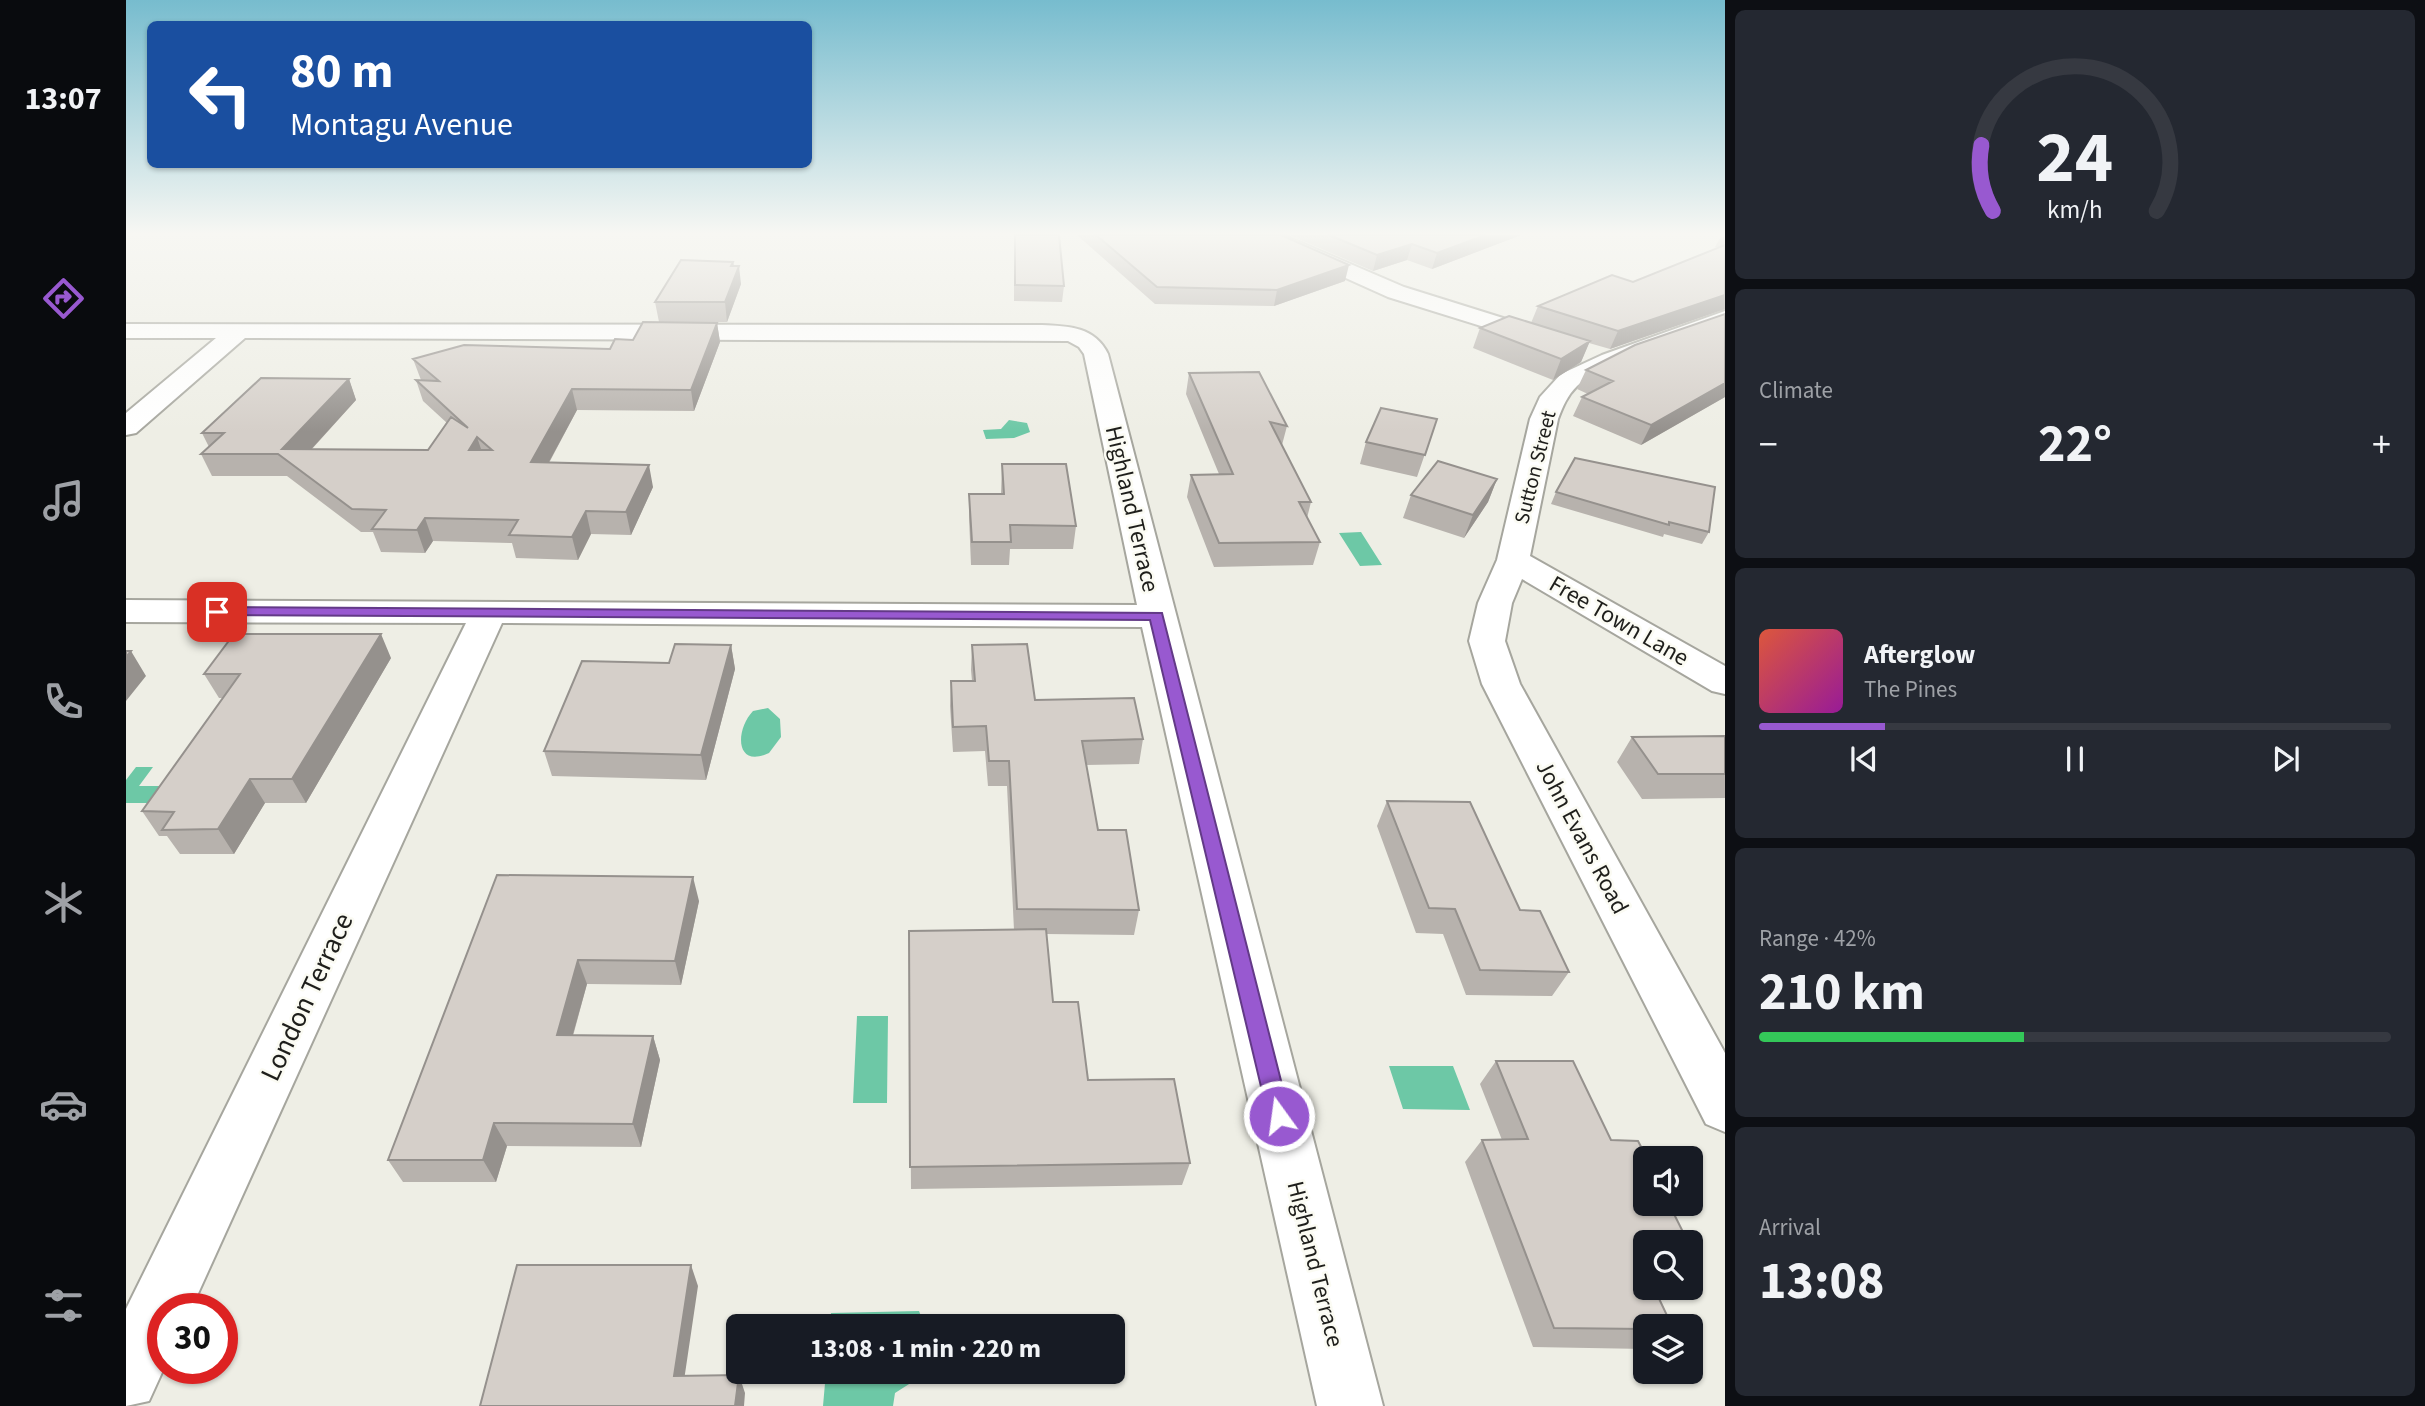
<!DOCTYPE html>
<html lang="en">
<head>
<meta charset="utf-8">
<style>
	body { margin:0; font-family:"Source Sans 3",sans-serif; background:#242831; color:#f1f3f6; height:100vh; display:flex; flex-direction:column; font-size:26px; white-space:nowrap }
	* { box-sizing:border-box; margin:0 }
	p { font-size:23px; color:#9ea1a6 }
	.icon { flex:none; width:38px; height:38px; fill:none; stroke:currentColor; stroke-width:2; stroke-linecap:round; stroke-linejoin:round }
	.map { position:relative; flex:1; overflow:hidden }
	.side { display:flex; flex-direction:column; gap:10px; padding:10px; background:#0d0f14; width:700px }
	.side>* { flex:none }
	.hud { position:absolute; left:21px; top:21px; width:665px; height:147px; border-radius:10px; box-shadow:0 2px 5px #0004; background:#1a4fa0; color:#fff; overflow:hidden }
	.buttons { position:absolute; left:1507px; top:1146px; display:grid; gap:14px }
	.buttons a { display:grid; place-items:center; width:70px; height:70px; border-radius:10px; background:#171b24; box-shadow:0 2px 5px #0004; font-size:35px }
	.speed { position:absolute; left:21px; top:1293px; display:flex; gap:14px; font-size:35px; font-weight:700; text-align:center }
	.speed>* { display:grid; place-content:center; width:91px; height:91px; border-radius:50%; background:#171b24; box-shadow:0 2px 5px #0004; line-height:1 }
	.speed .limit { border:10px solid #d22; background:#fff; color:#111 }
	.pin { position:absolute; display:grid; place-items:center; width:60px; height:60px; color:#fff; margin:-30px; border-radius:14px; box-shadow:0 4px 10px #0006 }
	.me { position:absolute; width:77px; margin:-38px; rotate:346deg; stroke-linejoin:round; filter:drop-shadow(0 0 5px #0008) }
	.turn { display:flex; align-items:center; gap:24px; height:147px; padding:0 28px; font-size:32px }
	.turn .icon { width:91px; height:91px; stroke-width:2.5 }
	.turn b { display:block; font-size:49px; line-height:60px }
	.big { font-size:52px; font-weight:700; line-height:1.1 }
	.side .widget { flex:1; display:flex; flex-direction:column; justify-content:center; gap:10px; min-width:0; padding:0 24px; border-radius:10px; background:#242831 }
	.side .dial { align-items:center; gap:0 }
	.dial svg { height:182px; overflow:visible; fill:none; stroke:#363941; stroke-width:7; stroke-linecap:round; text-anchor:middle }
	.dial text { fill:#f1f3f6; stroke:none }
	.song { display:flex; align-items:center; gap:21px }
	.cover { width:84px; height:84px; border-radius:10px; background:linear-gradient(135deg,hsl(10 70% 55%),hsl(300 70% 35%)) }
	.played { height:7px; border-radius:4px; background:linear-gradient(90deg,#9859d0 20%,#363941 20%) }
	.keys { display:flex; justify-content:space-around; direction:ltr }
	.heat { display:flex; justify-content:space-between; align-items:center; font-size:38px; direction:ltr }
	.charge { height:10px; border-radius:5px; background:linear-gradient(90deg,#34c759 42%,#363941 0) }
	.trip { position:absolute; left:600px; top:1314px; width:399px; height:70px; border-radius:10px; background:#171b24; box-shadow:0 2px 5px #0004; font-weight:700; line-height:70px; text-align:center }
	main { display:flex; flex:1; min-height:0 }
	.dock { display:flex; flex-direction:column; width:126px; justify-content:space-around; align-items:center; background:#090b0e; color:#9ea1a6 }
	.dock .icon { width:49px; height:49px }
	.dock .active { color:#9859d0 }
	.dock b { font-size:32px; color:#f1f3f6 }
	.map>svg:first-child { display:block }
	.water { fill:#6dc8a6 }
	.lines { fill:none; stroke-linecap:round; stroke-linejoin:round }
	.minor-casing { stroke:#a6a69e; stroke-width:4 }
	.minor { fill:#fff; fill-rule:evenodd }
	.wall { fill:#b7b2ad }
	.shaded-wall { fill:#95918d }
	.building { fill:#d5cfc9; stroke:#95918d; stroke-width:2; fill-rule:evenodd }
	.route { fill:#9859d0; stroke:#633a87; stroke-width:2 }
	.labels { text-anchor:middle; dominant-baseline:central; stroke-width:5; stroke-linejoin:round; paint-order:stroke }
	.far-street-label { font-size:21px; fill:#1e1e1b; stroke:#fbfbf3 }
	.street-label { font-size:24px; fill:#1e1e1b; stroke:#fbfbf3 }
	.near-street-label { font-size:28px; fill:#1e1e1b; stroke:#fbfbf3 }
</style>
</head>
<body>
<main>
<nav class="dock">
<b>13:07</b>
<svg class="icon active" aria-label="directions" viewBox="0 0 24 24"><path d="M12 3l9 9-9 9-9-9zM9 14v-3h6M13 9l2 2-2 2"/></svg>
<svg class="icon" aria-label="music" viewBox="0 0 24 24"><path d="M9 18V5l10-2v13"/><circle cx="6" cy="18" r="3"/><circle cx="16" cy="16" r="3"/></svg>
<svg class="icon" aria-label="phone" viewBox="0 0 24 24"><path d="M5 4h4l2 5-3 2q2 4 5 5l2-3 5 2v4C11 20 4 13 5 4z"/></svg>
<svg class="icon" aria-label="climate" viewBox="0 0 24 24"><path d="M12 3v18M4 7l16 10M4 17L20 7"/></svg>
<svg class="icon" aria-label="car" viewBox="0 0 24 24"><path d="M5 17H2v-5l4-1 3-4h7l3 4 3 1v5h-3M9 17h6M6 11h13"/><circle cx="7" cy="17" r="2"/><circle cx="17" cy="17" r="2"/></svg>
<svg class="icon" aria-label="filters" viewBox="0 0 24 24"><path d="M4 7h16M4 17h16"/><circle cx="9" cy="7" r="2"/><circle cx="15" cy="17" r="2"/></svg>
</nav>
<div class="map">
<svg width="1599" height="1406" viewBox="0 0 1599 1406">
	<rect width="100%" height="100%" fill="#eeeee5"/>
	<path class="water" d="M883,420L901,423L904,432L888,438L860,439L857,430L875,429Z
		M1235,532L1256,565L1234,566L1213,533Z
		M642,708L654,719L655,737L643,753C609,769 609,730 627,711Z
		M10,767H27L13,786H46L34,803H0V780Z
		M731,1016H762L761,1103H727Z
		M1263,1066H1327L1344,1110L1277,1109Z
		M793,1311L799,1326H704L705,1313Z
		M700,1372H802L769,1393L767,1406H697Z"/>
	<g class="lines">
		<defs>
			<path id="minor" d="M1130,235H1157L1278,287L1425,333L1428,338L1425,343L1416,345L1262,297L1133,239Z
				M1599,311V326C1565,339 1475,365 1451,386C1441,396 1437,406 1432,419L1404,556L1599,666V694L1586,691L1396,579L1386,603L1379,641L1394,684L1599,1053V1132L1580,1124L1356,684L1343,641L1352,603L1371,560L1404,419L1414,397L1435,374L1476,355Z
				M0,324L916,325C943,326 969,327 982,354L1257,1406H1191L1016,627L376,623L65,1309H37L38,1368L23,1401L0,1406V1309L340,623L0,622V600L1011,605L958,354L953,347L942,341L119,338L10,433L0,435V413L90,338H0Z"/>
		</defs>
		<use href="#minor" class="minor-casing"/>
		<use href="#minor" class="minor"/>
	</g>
	<path class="wall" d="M888,235H933L938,286L936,302L888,301Z
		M951,235H1155L1219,281L1148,306L1029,304Z
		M1163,235H1395L1306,269L1281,260L1247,271Z
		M1599,236V309L1484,349L1463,343L1455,362L1427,380L1347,348L1354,328L1405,323L1412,306L1507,282L1592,248L1589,247L1594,238Z
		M607,262L615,284L601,322H533L529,302Z
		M1599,314V397L1515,445L1447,416L1456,397L1462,394L1451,389L1460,370Z
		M591,323L594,342L568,411L451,410L423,463L527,487L505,535L465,534L452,560L390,558L386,543L307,541L299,553L255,552L247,532H235L161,476H86L75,454L83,447L76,433L223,379L230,400L186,449L302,450L321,423L297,401L290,380H295L287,359L484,349L507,340Z
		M1063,373L1161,426L1156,445L1185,502L1181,518L1194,542L1187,565L1088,567L1061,497L1065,475L1093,474L1060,394Z
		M1311,419L1291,477L1234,464L1240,442Z
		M876,464L950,526L947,549H884L883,565H845L843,517V494H875Z
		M1371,479L1362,502L1338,538L1277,518L1285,495Z
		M1430,492L1583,532L1576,544L1538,534L1537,537L1425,504Z
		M605,645L609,669L580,780L426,776L418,751Z
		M846,645L909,700L1017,739L1013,764L960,765L972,830L1013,910L1008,935L920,934L927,1002L962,1080L1064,1163L1056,1185L785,1189L783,931L888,930L881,786H862L859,751L827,752L824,706L825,681H846L845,670Z
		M265,658L180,803H139L108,854H54L41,836H33L16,811L97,698H93L78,674Z
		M1599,736V798L1516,799L1491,762L1506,737Z
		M1261,801L1394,910L1443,972L1426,996L1340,995L1317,934L1290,933L1251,826Z
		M371,875L573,901L555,985L461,984L447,1036H527L534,1060L515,1147L381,1146L370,1182H277L262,1160Z
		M1370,1061L1519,1242V1349L1407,1347L1339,1162L1356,1140H1376L1354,1084Z"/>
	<path class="shaded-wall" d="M1360,235H1395L1306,269L1311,253Z
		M1286,244L1281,260L1247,271L1251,255Z
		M607,262L609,276L613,266L615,284L601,322L599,302L605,266Z
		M1223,265L1219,281L1148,306L1151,290Z
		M1599,295V309L1484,349L1492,331Z
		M591,323L594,342L568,411L565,390Z
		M1464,341L1455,362L1427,380L1435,359Z
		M223,379L230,400L169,467L156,449Z
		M1599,383V397L1515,445L1525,425Z
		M446,389L451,410L411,484L405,462Z
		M351,437L358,458L343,450Z
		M523,465L527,487L505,535L500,512Z
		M1371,479L1362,502L1338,538L1347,515Z
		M460,511L465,534L452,560L446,537Z
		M299,518L307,541L299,553L291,530Z
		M255,634L265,658L180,803L166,779Z
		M605,645L609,669L580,780L575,755Z
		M5,651L20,676L0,701V657Z
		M124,779L139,803L108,854L92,829Z
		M567,877L573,901L555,985L549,961Z
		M452,960L461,984L440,1059L431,1035Z
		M527,1036L534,1060L515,1147L507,1124Z
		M368,1123L381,1146L370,1182L357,1160Z
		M565,1265L572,1286L556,1394L548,1376Z
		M613,1375L619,1393L618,1406H609Z"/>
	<path class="building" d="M889,235H933L938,286L889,285Z
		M970,235H1155L1223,265L1151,290L1031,287Z
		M1203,235H1360L1311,253L1286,244L1251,255Z
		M1599,245V295L1492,331L1412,306L1486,275L1507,282Z
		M555,260L607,262L605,266H613L599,302H529Z
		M1599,314V383L1525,425L1456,397L1487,381L1460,370L1509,345Z
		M1383,316L1464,341L1435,359L1354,328Z
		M517,322L591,323L565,390L446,389L405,462L523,465L500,512L460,511L446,537L383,535L392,520L299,518L291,530L246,529L260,510L226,509L152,454H75L98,433H76L135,378L223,379L156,449L302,450L325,417L342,428L290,380L313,381L287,359L338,345L484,349L489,339L507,340ZM351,437L366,450H343Z
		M1133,372L1161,426L1144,422L1185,502H1173L1194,542L1093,543L1065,475L1107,474L1063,373Z
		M1255,408L1311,419L1299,455L1240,442Z
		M1449,458L1589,487L1583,532L1543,522V525L1430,492Z
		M1312,461L1371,479L1347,515L1285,495Z
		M876,464H940L950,526L884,525L885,542H846L843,494H878Z
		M108,634H255L166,779H124L92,829L36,830L48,812L16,811L114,674H78Z
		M549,644L605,645L575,755L418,751L456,661L543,663Z
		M901,644L909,700L1008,698L1017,739L956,741L972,830H1000L1013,910L891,909L883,761H863L860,726L827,727L825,681H849L846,645Z
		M0,651H5L0,657Z
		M1599,736V774H1532L1506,737Z
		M1261,801L1344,802L1394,910L1414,911L1443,972L1354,970L1329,909L1303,908Z
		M371,875L567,877L549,961L452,960L431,1035L527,1036L507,1124L368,1123L357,1160H262Z
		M920,929L927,1002H952L962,1080L1048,1079L1064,1163L784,1167L783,931Z
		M1370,1061H1447L1485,1140L1512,1141L1521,1158H1519V1204H1543L1562,1242H1519V1250H1510L1519,1268V1288H1528L1546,1326H1519V1329L1428,1328L1356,1140L1402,1139Z
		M391,1265H565L548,1376L613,1375L609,1406H354Z"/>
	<linearGradient id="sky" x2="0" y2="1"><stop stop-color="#77bcce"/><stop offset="0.54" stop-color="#f7f7f3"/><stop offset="1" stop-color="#f7f7f3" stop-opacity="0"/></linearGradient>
	<rect width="1599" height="432" fill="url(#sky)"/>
	<path class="route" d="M91,607L1036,613L1164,1116L1161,1124L1153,1127L1145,1124L1142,1116L1024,620L86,615V609Z"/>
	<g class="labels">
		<g class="far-street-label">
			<text transform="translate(1409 467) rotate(-76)">Sutton Street</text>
		</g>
		<g class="street-label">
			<text transform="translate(1006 509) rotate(77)">Highland Terrace</text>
			<text transform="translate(1493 621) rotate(30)">Free Town Lane</text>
			<text transform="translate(1456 837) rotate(62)">John Evans Road</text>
			<text transform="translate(1189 1264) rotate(76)">Highland Terrace</text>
		</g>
		<g class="near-street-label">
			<text transform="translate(181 997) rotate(-65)">London Terrace</text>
		</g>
	</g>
</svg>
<div class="buttons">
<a><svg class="icon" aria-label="sound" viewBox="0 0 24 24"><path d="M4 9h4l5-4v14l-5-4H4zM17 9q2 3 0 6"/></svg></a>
<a><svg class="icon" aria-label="search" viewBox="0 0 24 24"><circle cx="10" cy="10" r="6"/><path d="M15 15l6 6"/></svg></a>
<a><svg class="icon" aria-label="layers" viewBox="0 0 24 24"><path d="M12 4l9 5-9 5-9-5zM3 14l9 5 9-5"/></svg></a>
</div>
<div class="speed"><div class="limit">30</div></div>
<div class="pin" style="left:91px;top:612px;background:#d93025"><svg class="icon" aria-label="arrive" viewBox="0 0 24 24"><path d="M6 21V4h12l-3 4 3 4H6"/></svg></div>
<svg class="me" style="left:1153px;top:1116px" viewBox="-20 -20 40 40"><circle r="17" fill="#9859d0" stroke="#fff" stroke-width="3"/><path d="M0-11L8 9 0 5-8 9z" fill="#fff"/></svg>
<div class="trip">13:08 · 1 min · 220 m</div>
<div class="hud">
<div class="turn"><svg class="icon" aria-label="left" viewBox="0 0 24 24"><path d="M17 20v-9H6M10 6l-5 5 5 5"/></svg><div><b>80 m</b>Montagu Avenue</div></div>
</div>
</div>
<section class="side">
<div class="widget dial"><svg viewBox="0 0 100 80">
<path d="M14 69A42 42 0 1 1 86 69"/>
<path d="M14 69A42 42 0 0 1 9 40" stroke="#9859d0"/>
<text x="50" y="56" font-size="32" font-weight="700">24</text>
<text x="50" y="72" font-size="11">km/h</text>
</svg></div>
<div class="widget"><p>Climate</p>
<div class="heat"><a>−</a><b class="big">22°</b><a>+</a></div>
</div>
<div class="widget">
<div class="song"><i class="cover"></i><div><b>Afterglow</b><p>The Pines</p></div></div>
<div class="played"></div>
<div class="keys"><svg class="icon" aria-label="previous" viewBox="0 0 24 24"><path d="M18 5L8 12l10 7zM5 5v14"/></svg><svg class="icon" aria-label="pause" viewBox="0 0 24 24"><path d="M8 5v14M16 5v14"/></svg><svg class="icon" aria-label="next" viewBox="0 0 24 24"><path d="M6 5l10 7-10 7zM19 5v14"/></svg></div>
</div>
<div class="widget"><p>Range · 42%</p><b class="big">210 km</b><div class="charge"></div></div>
<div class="widget"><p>Arrival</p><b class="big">13:08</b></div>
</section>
</main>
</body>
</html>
